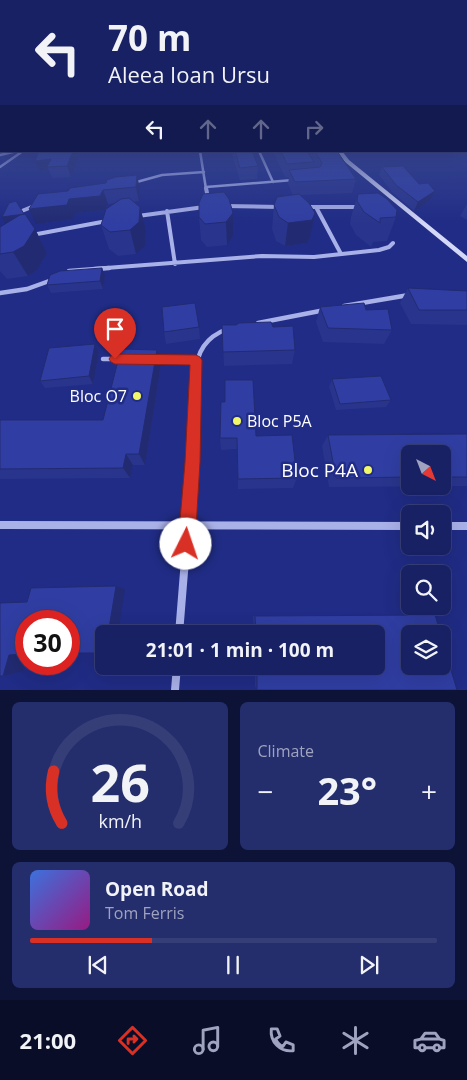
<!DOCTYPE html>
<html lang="en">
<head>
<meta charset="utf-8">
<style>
	body { margin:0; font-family:"Open Sans",sans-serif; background:#252e6d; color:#f1f3f6; height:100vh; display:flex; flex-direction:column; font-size:19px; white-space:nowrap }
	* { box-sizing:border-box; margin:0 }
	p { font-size:16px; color:#9fa3bf }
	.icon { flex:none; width:28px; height:28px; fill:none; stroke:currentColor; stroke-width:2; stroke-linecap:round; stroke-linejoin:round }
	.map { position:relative; height:690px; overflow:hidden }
	.side { display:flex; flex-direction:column; gap:12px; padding:12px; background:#0d1237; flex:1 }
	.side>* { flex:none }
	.hud { position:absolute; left:0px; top:0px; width:468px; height:152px; box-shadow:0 5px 20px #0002,0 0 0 1px #363e78; background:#182164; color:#f1f3f6; overflow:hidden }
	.needle { width:32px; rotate:138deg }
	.buttons { position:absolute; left:401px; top:445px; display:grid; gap:10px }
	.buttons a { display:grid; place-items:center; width:50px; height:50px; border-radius:8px; background:#182164; box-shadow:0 5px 20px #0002,0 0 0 1px #363e78; font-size:25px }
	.speed { position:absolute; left:15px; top:610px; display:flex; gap:10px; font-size:25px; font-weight:700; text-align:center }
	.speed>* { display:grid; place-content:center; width:65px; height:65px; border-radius:50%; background:#182164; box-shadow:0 5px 20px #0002,0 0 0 1px #363e78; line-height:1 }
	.speed .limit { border:8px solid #d22; background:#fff; color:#111 }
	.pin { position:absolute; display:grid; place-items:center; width:42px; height:42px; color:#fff; margin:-51px -21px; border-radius:50% 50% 50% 0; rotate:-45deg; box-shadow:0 0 5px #0007 }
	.pin .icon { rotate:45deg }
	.me { position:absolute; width:55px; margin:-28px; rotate:4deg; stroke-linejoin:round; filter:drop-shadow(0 0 4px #0008) }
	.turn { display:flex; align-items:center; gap:18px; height:105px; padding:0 25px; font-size:22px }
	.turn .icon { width:65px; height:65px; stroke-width:2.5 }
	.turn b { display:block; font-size:35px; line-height:42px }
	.lanes { display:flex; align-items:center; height:48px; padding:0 25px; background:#0003; justify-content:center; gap:25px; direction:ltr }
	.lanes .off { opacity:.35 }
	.big { font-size:38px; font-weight:700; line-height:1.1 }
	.side .card { flex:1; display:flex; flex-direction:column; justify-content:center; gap:8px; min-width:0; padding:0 18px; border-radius:8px; background:#252e6d }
	.side .dial { align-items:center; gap:0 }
	.dial svg { height:130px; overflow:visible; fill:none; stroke:#363e78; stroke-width:7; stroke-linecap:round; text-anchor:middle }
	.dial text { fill:#f1f3f6; stroke:none }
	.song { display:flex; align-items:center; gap:15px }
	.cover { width:60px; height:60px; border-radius:8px; background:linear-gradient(135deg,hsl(220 70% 55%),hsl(310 70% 35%)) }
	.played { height:5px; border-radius:2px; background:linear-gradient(90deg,#d93025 30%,#363e78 30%) }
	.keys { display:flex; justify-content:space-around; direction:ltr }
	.heat { display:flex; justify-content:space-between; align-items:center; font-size:28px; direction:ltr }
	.side .tiles { flex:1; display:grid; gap:12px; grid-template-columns:1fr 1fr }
	.card:last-child { grid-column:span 2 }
	.trip { position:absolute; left:95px; top:625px; width:290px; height:50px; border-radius:8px; background:#182164; box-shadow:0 5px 20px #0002,0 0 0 1px #363e78; font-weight:700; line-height:50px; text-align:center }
	.dock { display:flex; height:80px; justify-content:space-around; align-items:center; background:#0a0d28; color:#9fa3bf }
	.dock .icon { width:35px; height:35px }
	.dock .on { color:#d93025 }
	.dock b { font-size:22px; color:#f1f3f6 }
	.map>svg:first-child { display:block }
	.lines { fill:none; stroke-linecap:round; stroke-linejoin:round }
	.street-far4 { stroke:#a9b1e9; stroke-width:2.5 }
	.street-far3 { stroke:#a9b1e9; stroke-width:4 }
	.street-far2 { stroke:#a9b1e9; stroke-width:4.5 }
	.street-far1 { stroke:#a9b1e9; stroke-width:6 }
	.street { stroke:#a9b1e9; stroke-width:8 }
	.secondary { fill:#d4d8f7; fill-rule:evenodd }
	.wall { fill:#29358c; fill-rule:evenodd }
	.shaded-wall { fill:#222b72 }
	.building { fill:#303ea3; stroke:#222b72 }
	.route { fill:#d93025; stroke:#8d1f18 }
	.poi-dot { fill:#f2f76a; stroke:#202c85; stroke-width:2 }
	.labels { text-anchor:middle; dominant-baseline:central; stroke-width:5; stroke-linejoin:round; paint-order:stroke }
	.poi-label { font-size:16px; fill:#fff; stroke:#202c85; text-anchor:end }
	.near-poi-label { font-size:19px; fill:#fff; stroke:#202c85; text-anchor:end }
</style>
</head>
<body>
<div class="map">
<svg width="467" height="690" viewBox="0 0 467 690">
	<rect width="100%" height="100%" fill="#202c85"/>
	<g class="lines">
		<path class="street-far4" d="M200,151L206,189
			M259,151L273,182
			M0,155L17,151
			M0,167L23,151
			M133,183L162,175L204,172
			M206,187L293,180"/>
		<path class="street-far3" d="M206,188L208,198
			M225,206L279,207
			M307,207H359
			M316,207L341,254
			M167,211L175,264
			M17,213L34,206
			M138,216L204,207
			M32,235L107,221
			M93,269L262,256L314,257L379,250L389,247L393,243"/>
		<path class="street-far2" d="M69,271L109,268
			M0,293L27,289L52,280
			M344,306L409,295
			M258,323L325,310
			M103,359H125
			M154,360H196
			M196,374C196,352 206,337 227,329"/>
		<path class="street-far1" d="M189,511L193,462L196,373"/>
		<path class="street" d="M0,525L410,526
			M442,526H467
			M179,634L189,510
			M175,690L177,666"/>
		<path class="secondary" d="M336,151H342L349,160L467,256V262L345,162Z"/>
	</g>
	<path class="wall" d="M80,151L71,177L52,178L49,171L40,172L35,161Z
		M231,151H252L258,166L257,179L240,180Z
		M273,151H337L356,179L352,193L300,195L310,237L307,243L285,246L276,241L272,229L274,205L293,195L288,184L289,177H285Z
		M382,167L435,191L431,199L414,211L393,193L379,175Z
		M116,177L140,189L139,201L134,202L140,207L146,230L145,246L136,254L118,256L109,249L101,225L115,203L108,204L105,210L75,213L73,219L36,224L68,191L106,183Z
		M358,194L396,217L387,241L373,242L371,247L356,235L350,224L351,217Z
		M467,204V220L460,216Z
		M233,213V236L227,245L207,247L201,240L199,217Z
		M24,214L35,229L47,253L37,270L28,276L7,279L0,271V227Z
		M102,268L105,276L103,289L51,293L47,285Z
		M408,288L467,291V325L411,324L400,303Z
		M320,307L366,310L392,330L384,344L323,342L316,322Z
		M222,325L273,327L295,350L292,364L224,366Z
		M199,327L200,339L166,344L164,332Z
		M95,344L99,352L93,384L45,388L40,381Z
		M157,350L161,364L145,465H133L130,478L0,479V420H103Z
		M332,379L391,400L386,407L336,410L329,387Z
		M467,434V486L329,487L322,446L328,435ZM410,454H442V486H410Z
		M256,436L297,478L293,488L238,489L237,449L221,450L220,438Z
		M435,615L457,690H257L255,686V666H376V634H254L253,616Z"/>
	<path class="shaded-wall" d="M0,135L1,137V151H2L0,152Z
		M73,151H80L71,177L67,166Z
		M51,159L47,167L49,171L40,172L35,161Z
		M137,175L140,189L139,201L136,187Z
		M103,190L108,204L105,210L75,213L73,219L36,224L29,209Z
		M435,191L431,199L414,211L418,202Z
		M140,207L146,230L145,246L136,254L130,230Z
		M233,213V236L227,245L226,222Z
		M315,213L310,237L307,243L285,246L288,223Z
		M24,214L10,232L2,217Z
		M35,229L47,253L37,270L28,276L13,252Z
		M102,268L105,276L103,289L100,281Z
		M95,344L99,352L93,384L89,376Z
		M157,350L161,364L145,465L139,454Z
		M126,454L133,465L130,478L123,468Z
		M116,586L125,589L118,634H108Z
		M26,652V660L23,671L3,676L9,655Z"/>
	<path class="building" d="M39,151H73L67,166L47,167L51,159L35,161Z
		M235,151H252L258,166L240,168Z
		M281,151H307L314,162L287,164Z
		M315,151H337L356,179L295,182L289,170L320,167L322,163Z
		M403,166L419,184L428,183L435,191L418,202L396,185L382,167Z
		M137,175L136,187L103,190L100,196L69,199L67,205L29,209L38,194L68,191L70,188L106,183L107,180L116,177Z
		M224,192L229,199L233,213L226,222L205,224L199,217V203L203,194Z
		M378,193L387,199L397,210L396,217L380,218V223L364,212L357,201L358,194Z
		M299,194L309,203L315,213L312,220L288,223L279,217L274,205L277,197Z
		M129,198L140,207L139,222L130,230L110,232L101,225L106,209L121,199Z
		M16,201L24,214L2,217L9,203Z
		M25,214L35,229L24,246L13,252L0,254V227L20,215Z
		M102,268L100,281L47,285L50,275L60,271Z
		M408,288L467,291V310H419Z
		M195,303L199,327L164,332L162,307Z
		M364,303L366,310L388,309L392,330L328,328L320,307Z
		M271,322L273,327L293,326L295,350L223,352L222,325H236L239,323Z
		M95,344L89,376L40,381L49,348Z
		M121,349L157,350L139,454H126L123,468L0,469V420H103Z
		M381,376L391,400L340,404L332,379Z
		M225,380H253L256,436L292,435L297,478L238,479L237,438H220L221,402H225Z
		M467,434V477H442V454H410V477L336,478L328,435Z
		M116,586L108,634H104V653H69V621H26V654L9,655L3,676H0V603L27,602L31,588Z
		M435,615L441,634H410V666H442V640L457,690H257V666H376V634H256L255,616Z"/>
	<linearGradient id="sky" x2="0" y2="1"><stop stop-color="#121849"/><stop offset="0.57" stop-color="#3c4b94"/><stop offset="1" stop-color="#3c4b94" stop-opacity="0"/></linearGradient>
	<rect width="467" height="224" fill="url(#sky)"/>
	<path class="route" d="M115,354L196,355L200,357L202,360L200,462L195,544L192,550L186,553L180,550L178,544L185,462L190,365L115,364L111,362L109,359L111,356Z"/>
	<g class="poi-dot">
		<circle cx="137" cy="396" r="5"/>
		<circle cx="237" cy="421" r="5"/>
		<circle cx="368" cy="470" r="5"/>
	</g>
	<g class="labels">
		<g class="poi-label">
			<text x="127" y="396">Bloc O7</text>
			<text x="247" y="421" text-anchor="start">Bloc P5A</text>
		</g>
		<g class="near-poi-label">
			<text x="358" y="470">Bloc P4A</text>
		</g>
	</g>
</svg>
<div class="buttons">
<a><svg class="needle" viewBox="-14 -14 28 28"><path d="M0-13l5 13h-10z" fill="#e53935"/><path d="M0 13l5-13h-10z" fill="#9fa3bf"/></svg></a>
<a><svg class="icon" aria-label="sound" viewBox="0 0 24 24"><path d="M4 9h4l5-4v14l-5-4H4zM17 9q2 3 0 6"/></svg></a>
<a><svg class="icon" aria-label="search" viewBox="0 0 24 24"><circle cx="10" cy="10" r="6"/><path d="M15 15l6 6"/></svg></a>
<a><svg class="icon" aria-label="layers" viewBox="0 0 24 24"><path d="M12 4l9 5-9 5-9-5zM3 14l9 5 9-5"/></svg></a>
</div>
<div class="speed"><div class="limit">30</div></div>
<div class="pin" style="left:115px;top:359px;background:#d93025"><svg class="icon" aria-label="arrive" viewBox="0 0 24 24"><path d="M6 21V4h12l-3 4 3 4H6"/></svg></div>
<svg class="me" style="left:186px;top:544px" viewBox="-20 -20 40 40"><circle r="19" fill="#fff"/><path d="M0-13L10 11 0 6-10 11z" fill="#d93025"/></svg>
<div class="trip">21:01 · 1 min · 100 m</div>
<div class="hud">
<div class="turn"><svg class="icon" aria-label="left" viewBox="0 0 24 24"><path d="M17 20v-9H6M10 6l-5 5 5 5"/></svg><div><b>70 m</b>Aleea Ioan Ursu</div></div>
<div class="lanes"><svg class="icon" aria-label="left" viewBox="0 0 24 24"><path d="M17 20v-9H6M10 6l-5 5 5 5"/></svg><svg class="icon off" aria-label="ahead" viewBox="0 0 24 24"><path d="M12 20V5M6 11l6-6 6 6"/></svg><svg class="icon off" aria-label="ahead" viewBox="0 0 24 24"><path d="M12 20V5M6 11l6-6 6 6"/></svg><svg class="icon off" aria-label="right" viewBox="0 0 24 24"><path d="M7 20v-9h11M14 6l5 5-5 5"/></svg></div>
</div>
</div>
<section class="side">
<div class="tiles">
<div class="card dial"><svg viewBox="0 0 100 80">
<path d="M14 69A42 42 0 1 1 86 69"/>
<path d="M14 69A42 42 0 0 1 9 37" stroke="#d93025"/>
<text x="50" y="56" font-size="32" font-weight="700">26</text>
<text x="50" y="72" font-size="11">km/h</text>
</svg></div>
<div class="card"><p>Climate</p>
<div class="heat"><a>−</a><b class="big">23°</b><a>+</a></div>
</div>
<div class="card">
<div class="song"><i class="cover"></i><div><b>Open Road</b><p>Tom Ferris</p></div></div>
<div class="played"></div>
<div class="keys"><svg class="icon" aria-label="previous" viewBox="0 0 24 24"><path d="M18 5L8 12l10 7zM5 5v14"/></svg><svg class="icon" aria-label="pause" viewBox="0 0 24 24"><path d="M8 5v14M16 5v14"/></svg><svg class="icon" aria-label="next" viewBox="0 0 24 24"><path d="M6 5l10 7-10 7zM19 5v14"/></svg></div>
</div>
</div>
</section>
<nav class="dock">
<b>21:00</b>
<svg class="icon on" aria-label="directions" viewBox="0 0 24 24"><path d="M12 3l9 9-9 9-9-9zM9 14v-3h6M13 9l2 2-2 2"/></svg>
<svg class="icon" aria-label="music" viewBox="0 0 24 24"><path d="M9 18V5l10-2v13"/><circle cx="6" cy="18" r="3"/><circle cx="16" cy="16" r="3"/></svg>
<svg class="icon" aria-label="phone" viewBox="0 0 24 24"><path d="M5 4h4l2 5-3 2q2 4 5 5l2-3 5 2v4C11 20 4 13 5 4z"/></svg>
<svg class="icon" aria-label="climate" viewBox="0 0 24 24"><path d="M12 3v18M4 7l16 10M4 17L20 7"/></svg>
<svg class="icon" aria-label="car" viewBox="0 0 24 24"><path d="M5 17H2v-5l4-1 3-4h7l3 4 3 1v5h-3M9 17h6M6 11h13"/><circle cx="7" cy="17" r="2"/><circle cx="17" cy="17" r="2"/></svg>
</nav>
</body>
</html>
